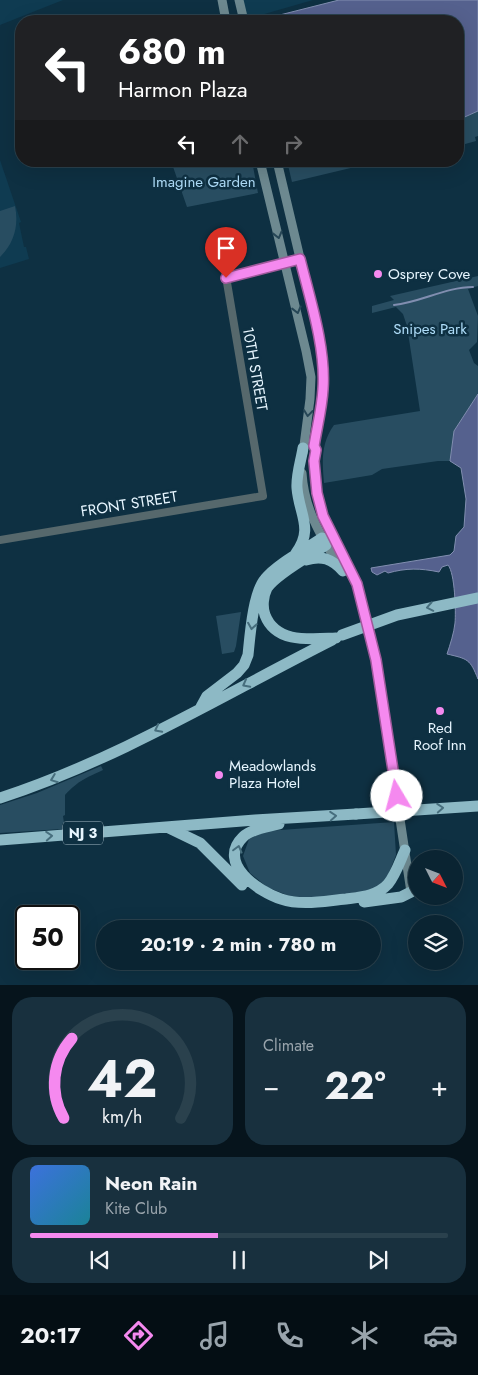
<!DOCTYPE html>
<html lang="en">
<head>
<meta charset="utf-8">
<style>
	body { margin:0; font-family:Jost,sans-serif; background:#18303e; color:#f1f3f6; height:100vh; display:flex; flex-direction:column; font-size:19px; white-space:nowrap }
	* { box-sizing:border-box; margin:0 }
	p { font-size:16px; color:#99a4ac }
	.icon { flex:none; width:28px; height:28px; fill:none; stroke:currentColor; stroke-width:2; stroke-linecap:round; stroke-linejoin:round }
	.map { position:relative; height:985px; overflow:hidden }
	.side { display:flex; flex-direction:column; gap:12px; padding:12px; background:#06141c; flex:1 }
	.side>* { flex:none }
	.banner { position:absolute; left:15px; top:15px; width:449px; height:152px; border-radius:20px; box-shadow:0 5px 20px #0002,0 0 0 1px #2a414d; background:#202124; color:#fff; overflow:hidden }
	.needle { width:32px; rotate:132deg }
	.controls { position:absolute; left:408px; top:850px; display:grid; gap:10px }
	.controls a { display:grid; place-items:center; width:55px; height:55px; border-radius:50%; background:#0a2432; box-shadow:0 5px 20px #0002,0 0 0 1px #2a414d; font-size:25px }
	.speed { position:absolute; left:15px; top:905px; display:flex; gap:10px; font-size:25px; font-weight:700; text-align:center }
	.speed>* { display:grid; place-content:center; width:65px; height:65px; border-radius:50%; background:#0a2432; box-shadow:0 5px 20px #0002,0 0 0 1px #2a414d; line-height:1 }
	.speed .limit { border:2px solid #111; border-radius:8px; background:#fff; color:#111 }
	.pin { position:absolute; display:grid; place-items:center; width:42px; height:42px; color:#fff; margin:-51px -21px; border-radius:50% 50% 50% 0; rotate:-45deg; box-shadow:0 0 5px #0007 }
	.pin .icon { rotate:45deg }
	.me { position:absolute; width:55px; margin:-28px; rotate:352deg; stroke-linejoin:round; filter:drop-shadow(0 0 4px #0008) }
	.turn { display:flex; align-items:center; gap:18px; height:105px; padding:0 20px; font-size:22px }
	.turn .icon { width:65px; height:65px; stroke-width:2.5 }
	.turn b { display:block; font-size:35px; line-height:42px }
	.lanes { display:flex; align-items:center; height:48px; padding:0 20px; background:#0003; justify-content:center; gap:25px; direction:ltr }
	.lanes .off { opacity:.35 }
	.big { font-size:38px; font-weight:700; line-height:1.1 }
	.side .tile { flex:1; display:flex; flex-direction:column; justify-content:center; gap:8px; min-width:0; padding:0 18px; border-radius:20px; background:#18303e }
	.side .dial { align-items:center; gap:0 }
	.dial svg { height:130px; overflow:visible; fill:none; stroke:#2a414d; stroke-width:7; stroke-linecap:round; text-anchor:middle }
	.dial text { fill:#f1f3f6; stroke:none }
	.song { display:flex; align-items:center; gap:15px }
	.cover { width:60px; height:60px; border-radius:8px; background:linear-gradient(135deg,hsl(220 70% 55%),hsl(190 70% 35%)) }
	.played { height:5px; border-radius:2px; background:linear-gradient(90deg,#f589ef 45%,#2a414d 45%) }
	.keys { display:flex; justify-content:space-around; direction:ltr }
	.heat { display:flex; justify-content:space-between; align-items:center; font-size:28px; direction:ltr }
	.side .tiles { flex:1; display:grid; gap:12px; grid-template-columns:1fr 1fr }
	.tile:last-child { grid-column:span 2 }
	.trip { position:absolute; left:96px; top:920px; width:285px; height:50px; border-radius:25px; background:#0a2432; box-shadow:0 5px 20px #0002,0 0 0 1px #2a414d; font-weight:700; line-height:50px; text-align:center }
	.tab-bar { display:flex; height:80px; justify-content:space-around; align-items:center; background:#040e14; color:#99a4ac }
	.tab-bar .icon { width:35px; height:35px }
	.tab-bar .current { color:#f589ef }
	.tab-bar b { font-size:22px; color:#f1f3f6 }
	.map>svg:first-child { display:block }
	.built { fill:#0f3b51 }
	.green { fill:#284d61 }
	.water { fill:#55618e; stroke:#818eb0 }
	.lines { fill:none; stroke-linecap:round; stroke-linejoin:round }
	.stream { stroke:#818eb0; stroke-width:2 }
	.tertiary { stroke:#56686c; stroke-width:8 }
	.secondary { stroke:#6d8990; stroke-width:9 }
	.motorway { stroke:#8db9c5; stroke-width:11 }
	.motorway-bridge { stroke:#8db9c5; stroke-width:11 }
	.oneway { stroke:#264656 }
	.oneway2 { stroke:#476e7d }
	.route-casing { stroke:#9f599b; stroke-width:12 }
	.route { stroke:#f589ef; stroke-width:9 }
	.poi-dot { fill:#f589ef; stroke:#0e3042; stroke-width:2 }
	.labels { text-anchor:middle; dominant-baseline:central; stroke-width:5; stroke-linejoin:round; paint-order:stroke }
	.shield { fill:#0e3042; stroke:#a6bbc6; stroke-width:1 }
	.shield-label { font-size:14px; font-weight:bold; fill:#e7f6ff }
	.park-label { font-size:15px; fill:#aedcf8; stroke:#0e3042 }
	.poi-label { font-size:15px; fill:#e7f6ff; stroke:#0e3042; text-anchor:start }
	.street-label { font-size:15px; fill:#e7f6ff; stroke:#0e3042 }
</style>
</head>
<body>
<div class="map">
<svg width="478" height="985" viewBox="0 0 478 985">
	<rect width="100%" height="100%" fill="#0e3042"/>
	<path class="built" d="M0,0H63L0,25Z
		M242,0H313L247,19Z
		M0,160L21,222L19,223L24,247H26L29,259L0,268Z"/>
	<path class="green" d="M478,111V136L475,137L476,141L458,146V120Z
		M171,161H252L258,193L187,207Z
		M287,161C302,161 313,164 328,162L329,168L356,161H380L292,182Z
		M15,206C19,226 14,243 0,257V211Z
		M478,276V286L468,289L478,316L477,342L469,350L474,363L478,366V394L454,431L450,461H438L382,469L372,475L324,483C322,461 321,443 334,425L420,411L407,326L403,314L396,307L372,313V306L394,300L390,296Z
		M241,612L236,646L234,652L222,654L216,616Z
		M101,766L103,770C86,778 79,780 65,795V815L63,816L64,823L62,824V829L0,833V805L37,793Z
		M394,822L396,855L387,878L373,890L310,899L287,895L267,887L250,873L243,856L249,839L266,831Z"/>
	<path class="water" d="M339,0H478V111L458,120V21H256Z
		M478,394V679C470,659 468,659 447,654C450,645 454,633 455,623C456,612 455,573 448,565L442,567L439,572C420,568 406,568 388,573L385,571L377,575L372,572L371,568L450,555L454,551L456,536L464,527L466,499L461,468L450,461L454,431Z"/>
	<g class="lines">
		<path class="stream" d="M394,305C421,302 446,287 473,287"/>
		<path class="tertiary" d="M226,278L301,259
			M0,540L263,496L221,247"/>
		<path class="secondary" d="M222,0L226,21
			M239,0L244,21
			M260,161L306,351L311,377L310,399L303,453
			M277,161L318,334L323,364L324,387L314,446L316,450L314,461L317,493L323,515L357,584L376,660L411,892
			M302,473C304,508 320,535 338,564"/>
		<path class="motorway" d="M296,553C314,529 299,514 297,488C296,475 301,461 303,448
			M306,560C322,555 332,559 343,571
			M201,707L207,696L237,673L244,665L248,655C250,636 253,593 265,579C278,563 305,550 322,538L328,540L326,545C311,555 276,574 267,588C263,596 262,607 265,615C276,644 311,639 336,638
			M0,798C117,760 223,695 332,640
			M279,824C268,827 251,829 243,837C216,863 259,892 281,899C302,906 324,901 346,899C361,897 377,896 388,884C396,874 400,861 405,850
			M169,828L200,843L242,885
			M0,840L255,820L356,814
			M364,902L401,897L411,892"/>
		<path class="motorway-bridge" d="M342,635L397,615L478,598
			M356,814L478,806"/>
	</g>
	<defs><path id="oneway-chevron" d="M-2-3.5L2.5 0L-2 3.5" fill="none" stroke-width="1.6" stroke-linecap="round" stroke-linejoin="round" transform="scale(1.25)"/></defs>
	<g class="oneway">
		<use href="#oneway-chevron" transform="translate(278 235) rotate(76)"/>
		<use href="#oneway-chevron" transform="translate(297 310) rotate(76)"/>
		<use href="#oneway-chevron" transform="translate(308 413) rotate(97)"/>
	</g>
	<g class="oneway2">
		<use href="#oneway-chevron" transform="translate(430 607) rotate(169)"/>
		<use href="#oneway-chevron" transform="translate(252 626) rotate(99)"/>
		<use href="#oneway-chevron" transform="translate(246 684) rotate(152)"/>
		<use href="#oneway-chevron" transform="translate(158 729) rotate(153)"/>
		<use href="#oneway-chevron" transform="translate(54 779) rotate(159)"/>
		<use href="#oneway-chevron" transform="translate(440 808) rotate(-4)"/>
		<use href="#oneway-chevron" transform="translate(333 816) rotate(-4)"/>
		<use href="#oneway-chevron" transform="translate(49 836) rotate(-4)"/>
		<use href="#oneway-chevron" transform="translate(238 849) rotate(-75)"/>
	</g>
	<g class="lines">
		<defs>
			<path id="route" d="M226,278L300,259C310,299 326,348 323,389C322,408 317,427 314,446L316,450L314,461L317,493L323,516L357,584L376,660L397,796"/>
		</defs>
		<use href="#route" class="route-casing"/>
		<use href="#route" class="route"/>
	</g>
	<g class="poi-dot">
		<circle cx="378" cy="274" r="5"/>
		<circle cx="440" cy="711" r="5"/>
		<circle cx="219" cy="775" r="5"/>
	</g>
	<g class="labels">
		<rect class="shield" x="63" y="821.5" width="40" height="23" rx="4"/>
		<g class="shield-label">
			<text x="83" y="833">NJ 3</text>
		</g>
		<g class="park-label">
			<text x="204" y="182">Imagine Garden</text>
			<text x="430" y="329">Snipes Park</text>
		</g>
		<g class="poi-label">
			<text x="388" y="274">Osprey Cove</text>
			<text x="440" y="728" text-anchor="middle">Red<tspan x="440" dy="17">Roof Inn</tspan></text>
			<text x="229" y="766">Meadowlands<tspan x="229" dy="17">Plaza Hotel</tspan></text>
		</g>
		<g class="street-label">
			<text transform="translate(255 369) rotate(80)">10TH STREET</text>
			<text transform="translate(129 504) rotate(-9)">FRONT STREET</text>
		</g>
	</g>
</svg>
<div class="controls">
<a><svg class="needle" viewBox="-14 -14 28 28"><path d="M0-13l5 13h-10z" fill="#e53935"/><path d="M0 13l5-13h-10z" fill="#99a4ac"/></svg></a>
<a><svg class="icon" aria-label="layers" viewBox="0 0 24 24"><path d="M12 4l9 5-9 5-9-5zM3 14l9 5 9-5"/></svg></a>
</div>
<div class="speed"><div class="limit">50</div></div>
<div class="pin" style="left:226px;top:278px;background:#d93025"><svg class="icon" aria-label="arrive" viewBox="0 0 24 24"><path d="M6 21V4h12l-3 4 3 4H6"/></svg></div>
<svg class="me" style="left:397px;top:796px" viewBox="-20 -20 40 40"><circle r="19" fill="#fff"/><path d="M0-13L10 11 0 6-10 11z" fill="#f589ef"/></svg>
<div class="trip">20:19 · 2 min · 780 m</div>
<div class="banner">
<div class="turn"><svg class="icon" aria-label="left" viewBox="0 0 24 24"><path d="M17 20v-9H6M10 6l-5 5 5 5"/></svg><div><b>680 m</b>Harmon Plaza</div></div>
<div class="lanes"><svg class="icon" aria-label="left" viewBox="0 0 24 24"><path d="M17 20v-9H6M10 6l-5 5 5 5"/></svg><svg class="icon off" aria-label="ahead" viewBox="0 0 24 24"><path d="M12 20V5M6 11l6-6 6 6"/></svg><svg class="icon off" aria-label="right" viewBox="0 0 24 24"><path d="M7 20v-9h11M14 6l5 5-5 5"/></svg></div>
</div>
</div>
<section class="side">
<div class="tiles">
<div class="tile dial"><svg viewBox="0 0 100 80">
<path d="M14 69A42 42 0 1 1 86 69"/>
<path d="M14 69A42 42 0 0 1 19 20" stroke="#f589ef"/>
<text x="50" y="56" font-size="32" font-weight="700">42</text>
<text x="50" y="72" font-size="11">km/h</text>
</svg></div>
<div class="tile"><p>Climate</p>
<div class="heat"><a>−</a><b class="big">22°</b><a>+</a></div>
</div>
<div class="tile">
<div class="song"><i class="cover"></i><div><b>Neon Rain</b><p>Kite Club</p></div></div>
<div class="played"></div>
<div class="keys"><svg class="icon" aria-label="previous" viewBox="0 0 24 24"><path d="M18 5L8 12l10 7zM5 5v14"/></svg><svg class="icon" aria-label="pause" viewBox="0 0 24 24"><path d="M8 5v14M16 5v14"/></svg><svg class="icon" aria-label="next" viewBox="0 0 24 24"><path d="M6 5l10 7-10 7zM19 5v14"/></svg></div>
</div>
</div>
</section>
<nav class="tab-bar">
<b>20:17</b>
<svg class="icon current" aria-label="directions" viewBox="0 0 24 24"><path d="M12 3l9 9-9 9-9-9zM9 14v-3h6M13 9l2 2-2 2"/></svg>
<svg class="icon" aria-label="music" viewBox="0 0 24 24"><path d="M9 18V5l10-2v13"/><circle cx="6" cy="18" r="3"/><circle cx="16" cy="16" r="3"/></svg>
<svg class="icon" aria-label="phone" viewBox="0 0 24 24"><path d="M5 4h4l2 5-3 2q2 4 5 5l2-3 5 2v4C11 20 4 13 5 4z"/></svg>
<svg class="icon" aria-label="climate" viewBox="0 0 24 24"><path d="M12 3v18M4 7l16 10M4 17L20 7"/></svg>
<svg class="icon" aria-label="car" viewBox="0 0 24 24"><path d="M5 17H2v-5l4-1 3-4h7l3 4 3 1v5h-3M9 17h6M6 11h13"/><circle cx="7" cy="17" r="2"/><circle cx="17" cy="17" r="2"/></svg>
</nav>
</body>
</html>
